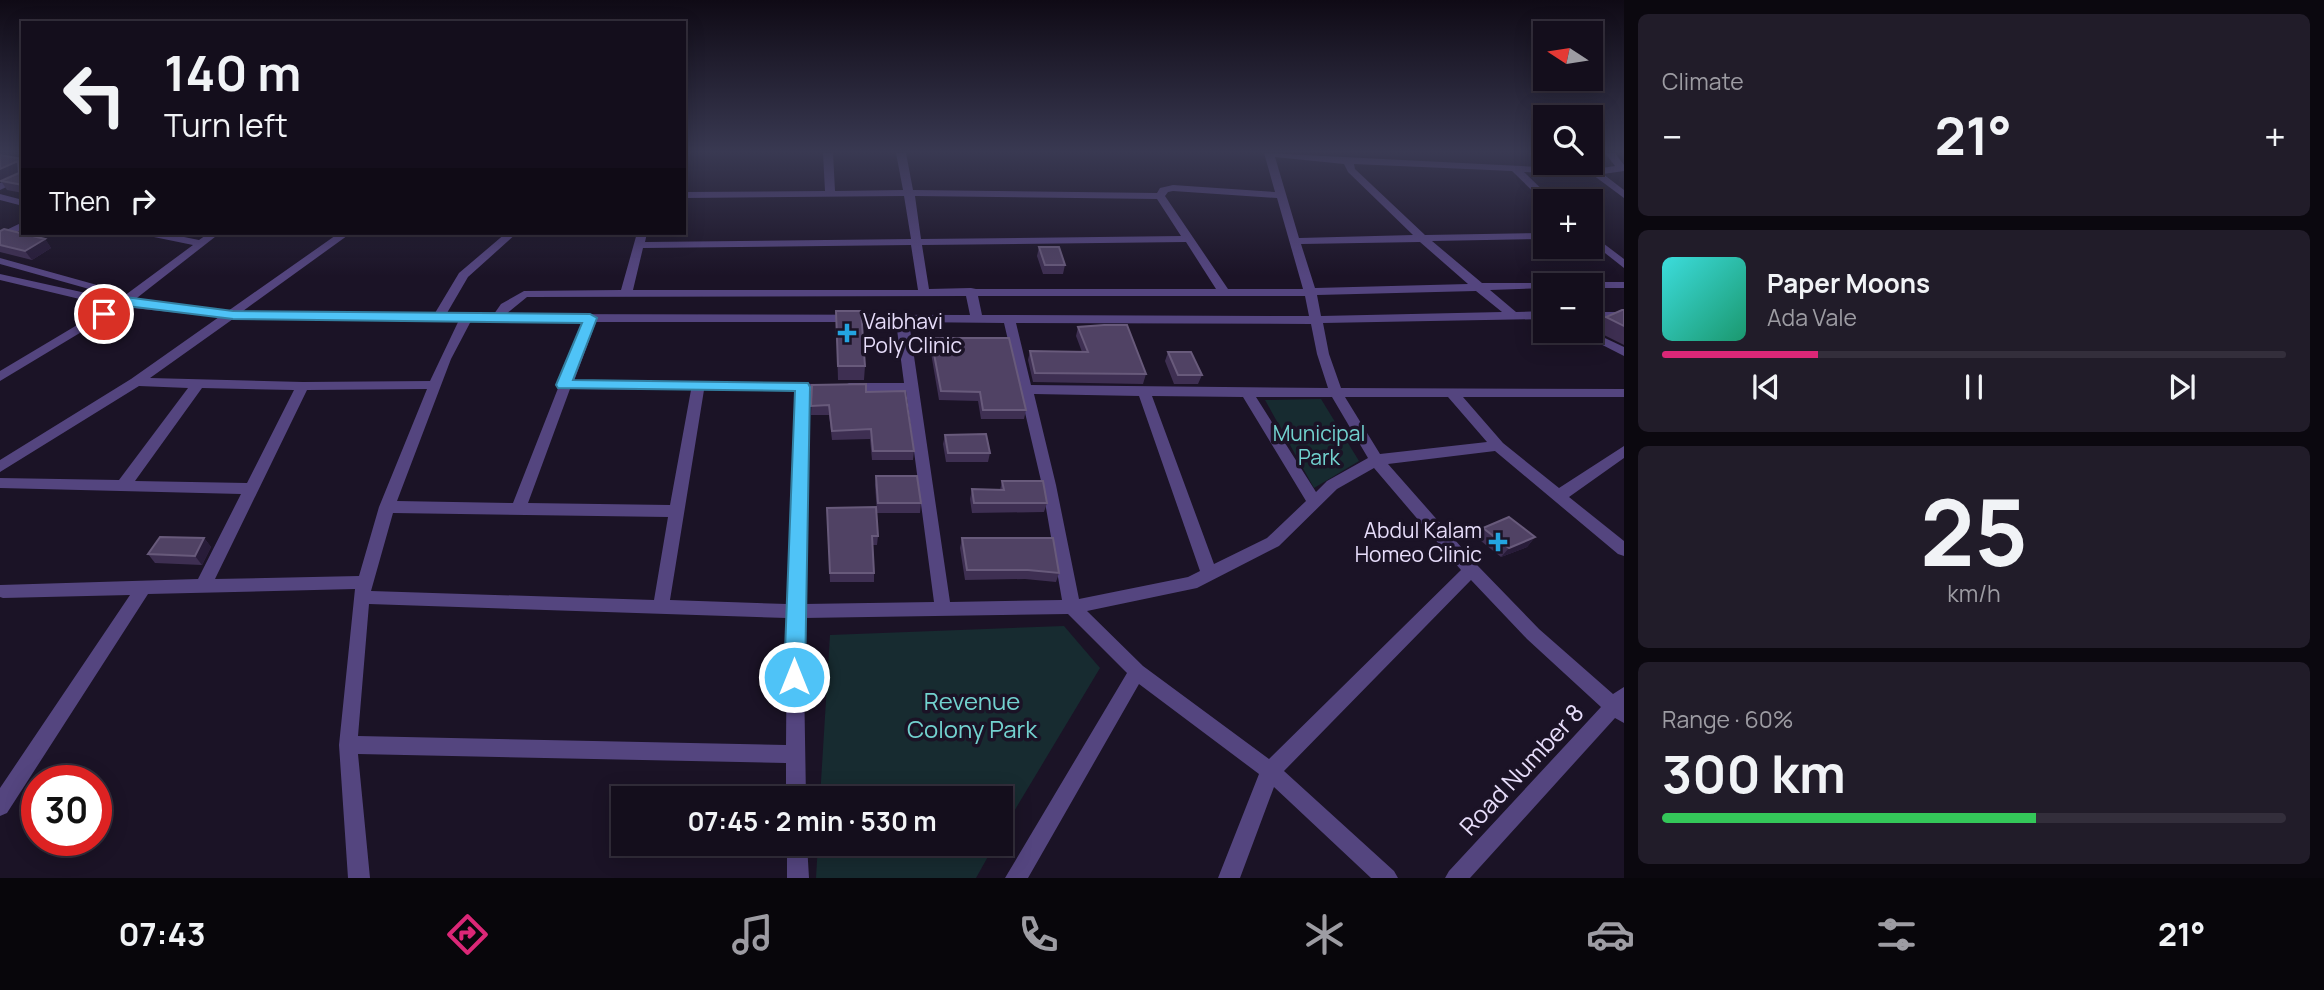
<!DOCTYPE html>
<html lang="en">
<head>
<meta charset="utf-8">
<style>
	body { margin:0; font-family:Manrope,sans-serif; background:#211c29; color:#f1f3f6; height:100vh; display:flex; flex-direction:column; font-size:26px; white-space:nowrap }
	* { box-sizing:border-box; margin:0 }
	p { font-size:23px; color:#9d9ca3 }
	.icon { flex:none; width:38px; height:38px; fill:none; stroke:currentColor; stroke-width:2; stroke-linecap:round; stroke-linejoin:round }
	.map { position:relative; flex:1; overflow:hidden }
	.drawer { display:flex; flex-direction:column; gap:14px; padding:14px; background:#0b080f; width:700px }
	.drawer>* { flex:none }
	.top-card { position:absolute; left:21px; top:21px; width:665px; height:214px; border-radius:0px; box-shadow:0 4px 18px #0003,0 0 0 2px #332e3b; background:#140e1c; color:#f1f3f6; overflow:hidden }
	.needle { width:46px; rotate:282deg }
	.fabs { position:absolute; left:1533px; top:21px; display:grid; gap:14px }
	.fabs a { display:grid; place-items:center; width:70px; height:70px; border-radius:0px; background:#140e1c; box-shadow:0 4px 18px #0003,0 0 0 2px #332e3b; font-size:35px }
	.speed { position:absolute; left:21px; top:765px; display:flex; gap:14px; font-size:35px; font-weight:700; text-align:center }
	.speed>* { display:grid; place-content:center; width:91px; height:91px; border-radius:50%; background:#140e1c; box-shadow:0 4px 18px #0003,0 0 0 2px #332e3b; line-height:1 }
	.speed .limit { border:10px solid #d22; background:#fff; color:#111 }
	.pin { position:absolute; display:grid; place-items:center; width:60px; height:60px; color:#fff; margin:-30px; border:4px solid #fff; border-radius:50%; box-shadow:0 2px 7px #0007 }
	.me { position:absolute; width:77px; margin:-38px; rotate:0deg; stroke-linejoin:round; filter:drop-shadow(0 0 5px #0008) }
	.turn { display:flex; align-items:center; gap:24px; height:147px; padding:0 28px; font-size:32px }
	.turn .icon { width:91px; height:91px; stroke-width:2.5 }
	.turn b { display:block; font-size:49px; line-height:60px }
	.then { display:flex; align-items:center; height:66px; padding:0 28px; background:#0003; gap:14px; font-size:26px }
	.big { font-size:52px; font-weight:700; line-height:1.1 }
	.drawer .card { flex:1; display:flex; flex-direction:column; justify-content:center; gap:10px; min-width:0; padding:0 24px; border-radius:10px; background:#211c29 }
	.drawer .dial { align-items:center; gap:0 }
	.dial b { font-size:91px; line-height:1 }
	.song { display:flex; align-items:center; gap:21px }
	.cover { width:84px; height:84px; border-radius:10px; background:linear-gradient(135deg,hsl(180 70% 55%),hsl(160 70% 35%)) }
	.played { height:7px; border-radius:4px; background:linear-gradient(90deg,#db2777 25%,#332e3b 25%) }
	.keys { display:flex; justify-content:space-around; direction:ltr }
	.heat { display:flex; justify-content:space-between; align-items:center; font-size:38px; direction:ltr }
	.charge { height:10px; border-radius:5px; background:linear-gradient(90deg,#34c759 60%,#332e3b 0) }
	.trip { position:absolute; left:611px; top:786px; width:402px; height:70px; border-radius:0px; background:#140e1c; box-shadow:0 4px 18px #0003,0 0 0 2px #332e3b; font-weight:700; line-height:70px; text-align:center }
	.menu { display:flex; height:112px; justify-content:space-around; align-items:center; background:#08060b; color:#9d9ca3 }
	.menu .icon { width:49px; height:49px }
	.menu .selected { color:#db2777 }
	.menu b { font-size:32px; color:#f1f3f6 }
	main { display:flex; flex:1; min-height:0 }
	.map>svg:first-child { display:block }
	.green { fill:#172b30 }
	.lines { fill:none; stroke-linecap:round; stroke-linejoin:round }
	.street { fill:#54457f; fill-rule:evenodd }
	.wall { fill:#3e2f52 }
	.shaded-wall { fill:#281c39 }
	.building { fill:#504264; stroke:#685a7b; stroke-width:2 }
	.route { fill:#4fc3f7; stroke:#337fa1; stroke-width:2 }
	.poi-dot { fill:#23a4e1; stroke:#1b1326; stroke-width:2.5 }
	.labels { text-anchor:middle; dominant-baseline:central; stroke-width:7; stroke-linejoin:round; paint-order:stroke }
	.poi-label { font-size:21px; fill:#e7ddfa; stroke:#1b1326; text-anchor:start }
	.park-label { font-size:21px; fill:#72d2cf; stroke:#1b1326 }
	.near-park-label { font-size:24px; fill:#72d2cf; stroke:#1b1326 }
	.near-street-label { font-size:24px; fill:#e7ddfa; stroke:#1b1326 }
</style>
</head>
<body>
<main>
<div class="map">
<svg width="1624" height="878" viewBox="0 0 1624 878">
	<rect width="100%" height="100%" fill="#1b1326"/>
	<path class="green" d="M1321,399L1359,461L1314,488L1265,400Z
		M1064,626L1100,668L1001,833V798H820L830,635Z
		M818,844H995L976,878H816Z"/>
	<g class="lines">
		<path class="street" d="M823,153H833L835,191L903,190L896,153H906L913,190L1157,193L1160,188L1173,185L1275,192L1264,153L1539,167L1529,153H1539L1549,167L1595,169L1615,166L1605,153H1615L1624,165V171L1603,174L1624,190V198L1593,175L1524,172L1554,201L1545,203L1512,171L1354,164L1355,169L1425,235L1545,233V239L1432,241L1482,283H1549L1551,285H1545V288L1490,290L1516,312L1545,311V319L1323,323L1329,354L1341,388L1624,389V397H1463L1503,443L1559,488L1624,446V458L1569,497L1624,541V556L1618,554L1495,451L1388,464L1477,565L1539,629L1613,694L1624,687V723L1615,718L1470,878H1445L1449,871L1601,707L1527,639L1471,580L1284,771L1394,871L1398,878H1371L1274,787L1240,878H1218L1259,774L1139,684L1028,878H1005L1127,673L1068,614L803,618L806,798H786V763L358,754L370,878H348L339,745L355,589L148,594L7,813L0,816V788L130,595L3,598L0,597V585L198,579L241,494L0,488V478L119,480L188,388L139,386L0,472V460L131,379L219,317L123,307L0,381V371L109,306L0,280V274L113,299L107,294L0,264V258L115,290L124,296L193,245L149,236L144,233H164L199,240L209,233H220L133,301L228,311L339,233H351L243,311L435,313L459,273L506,233H517L468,277L447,313L494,314L501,304L524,291L621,290L637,233H647L645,242L911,239L904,196L684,198V192L825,191ZM1275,157L1344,164L1348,172L1413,235L1299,238ZM1173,191L1277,198L1303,289H1228L1165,196L1168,192ZM915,196L1157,199L1181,236L921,239ZM1186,242L1216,289H976L971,288L929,289L922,245ZM1420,242L1468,284L1315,288L1301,244ZM911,245L918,290H633L643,248ZM1476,291L1502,312L1321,316L1317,295ZM966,296L970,315L506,314L527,297ZM978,296H1305L1309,316L982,315ZM233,319L439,321L459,320L430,381L303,382L150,378ZM471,321L584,322L513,503L397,501L451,359ZM596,322H896L904,383H849L842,387L849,391H906L934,602L804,604L809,391L816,390L818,387L816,384L574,381ZM909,322L1004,323L1042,485L1062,600L950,602ZM1016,323L1311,324L1317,354L1328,388L1031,385ZM202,388L294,390L247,483L135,481ZM427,389L379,507L359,576L215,579L307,390ZM570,389L691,390L670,505L528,503ZM704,390L796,391L787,604L670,600ZM1034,394L1139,396L1200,571L1188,577L1079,599L1056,485ZM1152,396L1243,397L1306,501L1267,538L1214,564ZM1256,397H1332L1368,458L1327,481L1316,492ZM1345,397H1448L1487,442L1380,454ZM1374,468L1461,570L1269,759L1143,666L1087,611L1197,588L1279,546L1337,489ZM393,513L668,517L654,600L371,591ZM369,604L787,618L786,745L358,736Z
			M23,172V179L0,190V183Z
			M0,194L23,200V206L0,200Z
			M23,222V229L0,240V233Z
			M1591,234L1624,259V268L1591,242Z
			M1591,282H1624V288H1591V285H1585Z
			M1591,312H1624V320H1591Z
			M1575,331H1590L1624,347V356Z
			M787,844H807L809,878H787Z"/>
	</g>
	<path class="wall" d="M0,153H21L12,157L23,159V193L7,190L1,181L19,173V172L0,180Z
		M0,231L45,239L51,248L32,260L0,252Z
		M1039,247L1065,265L1063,274H1043L1037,256Z
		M1624,310V345L1596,331L1606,317Z
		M836,311L865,366L864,380H838Z
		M1078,327L1146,374L1143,384L1033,382L1028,360L1030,351L1082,352L1076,336Z
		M931,338L1026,410L1024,419H981L978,401L939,400L930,347Z
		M1168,352L1202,375L1198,384H1174L1165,361Z
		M812,385L866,392L914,451L913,460H872L870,439L832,440L829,415H811Z
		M945,435L990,453L988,462H946L943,444Z
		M876,476L921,503L920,513H877L875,485Z
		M1002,481L1047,503L1044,512L972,513L970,499L972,489L1000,490Z
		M827,508L878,536L877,545H873L874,573V582H830Z
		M1483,528L1535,537L1527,547L1501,557L1476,537Z
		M204,538L211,547L202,565L155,563L148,554Z
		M962,538L1059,573L1056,582L1025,579L965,580L960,548Z"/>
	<path class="shaded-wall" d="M0,153H21L1,163L0,161Z
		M18,161L23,170L0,180V169Z
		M45,239L51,248L32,260L25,251Z
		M1535,537L1527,547L1501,557L1509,548Z
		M204,538L211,547L202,565L195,556Z"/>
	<path class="building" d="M0,155L23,159V185L1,181L19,173L18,161L0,169Z
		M4,229L45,239L25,251L0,245V231Z
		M1039,247H1059L1065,265H1045Z
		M1622,310H1624V326L1606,317Z
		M836,311H861L865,366H838Z
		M1104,325H1127L1146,374L1035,373L1030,351L1088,352L1078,327Z
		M931,338H1009L1026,410H983L980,392L941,391Z
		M1168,352H1191L1202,375H1178Z
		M866,384V392L905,391L914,451H873L871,429L832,431L829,405L811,406L812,385Z
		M986,434L990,453H948L945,435Z
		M876,476H917L921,503H878Z
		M1002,481H1043L1047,503H974L972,489L1004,490Z
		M876,507L878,536H872L874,573H830L827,508Z
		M1509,517L1535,537L1509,548L1483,528Z
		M160,537L204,538L195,556L148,554Z
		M962,538H1053L1059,573L1028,570H967Z"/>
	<linearGradient id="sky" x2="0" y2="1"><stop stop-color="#0f0a15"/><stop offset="0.55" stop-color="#393952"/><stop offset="1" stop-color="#393952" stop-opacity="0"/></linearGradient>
	<rect width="1624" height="276" fill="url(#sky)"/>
	<path class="route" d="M125,297L233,311L590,314L597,318L573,380L808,383L810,387L805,677L802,684L794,686L787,684L784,677L795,391L558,388L556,385L582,323L233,319L127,306L109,317H99L97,314Z"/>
	<g class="poi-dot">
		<path d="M843.5 322.5h7v7h7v7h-7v7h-7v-7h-7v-7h7z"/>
		<path d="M1494.5 531.5h7v7h7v7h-7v7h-7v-7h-7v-7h7z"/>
	</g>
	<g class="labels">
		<g class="poi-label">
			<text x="863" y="321">Vaibhavi<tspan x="863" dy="24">Poly Clinic</tspan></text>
			<text x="1482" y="530" text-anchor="end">Abdul Kalam<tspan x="1482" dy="24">Homeo Clinic</tspan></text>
		</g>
		<g class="park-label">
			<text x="1319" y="433">Municipal<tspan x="1319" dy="24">Park</tspan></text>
		</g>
		<g class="near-park-label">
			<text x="972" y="700">Revenue<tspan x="972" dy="28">Colony Park</tspan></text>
		</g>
		<g class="near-street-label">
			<text transform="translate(1521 769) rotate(-47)">Road Number 8</text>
		</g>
	</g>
</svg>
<div class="fabs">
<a><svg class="needle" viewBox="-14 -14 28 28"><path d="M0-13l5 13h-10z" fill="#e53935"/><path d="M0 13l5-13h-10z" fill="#9d9ca3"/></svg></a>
<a><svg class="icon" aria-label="search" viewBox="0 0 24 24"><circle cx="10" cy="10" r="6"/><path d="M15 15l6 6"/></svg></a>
<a>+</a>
<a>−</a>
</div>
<div class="speed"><div class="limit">30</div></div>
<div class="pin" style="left:104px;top:314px;background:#d93025"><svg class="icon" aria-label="arrive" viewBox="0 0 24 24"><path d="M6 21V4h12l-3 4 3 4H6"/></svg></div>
<svg class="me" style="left:794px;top:677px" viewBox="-20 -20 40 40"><circle r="17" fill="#4fc3f7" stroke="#fff" stroke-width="3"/><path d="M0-11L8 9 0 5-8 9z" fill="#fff"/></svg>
<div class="trip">07:45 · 2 min · 530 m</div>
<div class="top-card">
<div class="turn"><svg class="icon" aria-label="left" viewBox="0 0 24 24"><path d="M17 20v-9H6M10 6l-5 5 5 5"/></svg><div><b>140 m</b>Turn left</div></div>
<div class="then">Then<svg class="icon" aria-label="right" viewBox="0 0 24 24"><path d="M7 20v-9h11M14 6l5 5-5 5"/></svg></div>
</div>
</div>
<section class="drawer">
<div class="card"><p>Climate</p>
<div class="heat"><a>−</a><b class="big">21°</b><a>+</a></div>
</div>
<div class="card">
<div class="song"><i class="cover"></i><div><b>Paper Moons</b><p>Ada Vale</p></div></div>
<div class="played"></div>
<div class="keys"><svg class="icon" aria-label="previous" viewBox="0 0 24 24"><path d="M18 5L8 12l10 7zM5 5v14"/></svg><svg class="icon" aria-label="pause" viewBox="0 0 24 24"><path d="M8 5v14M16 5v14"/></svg><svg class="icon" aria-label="next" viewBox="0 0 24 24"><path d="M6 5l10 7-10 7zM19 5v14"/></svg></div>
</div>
<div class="card dial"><b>25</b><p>km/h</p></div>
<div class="card"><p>Range · 60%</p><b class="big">300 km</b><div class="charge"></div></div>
</section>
</main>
<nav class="menu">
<b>07:43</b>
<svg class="icon selected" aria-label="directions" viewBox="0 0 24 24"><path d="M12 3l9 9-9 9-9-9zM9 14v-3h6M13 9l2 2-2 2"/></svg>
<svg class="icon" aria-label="music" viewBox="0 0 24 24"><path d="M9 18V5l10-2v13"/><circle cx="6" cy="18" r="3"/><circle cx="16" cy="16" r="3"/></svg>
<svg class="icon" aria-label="phone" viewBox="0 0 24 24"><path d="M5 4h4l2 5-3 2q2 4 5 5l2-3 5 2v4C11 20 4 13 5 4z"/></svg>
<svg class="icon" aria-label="climate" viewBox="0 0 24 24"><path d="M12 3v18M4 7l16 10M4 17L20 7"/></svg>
<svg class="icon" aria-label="car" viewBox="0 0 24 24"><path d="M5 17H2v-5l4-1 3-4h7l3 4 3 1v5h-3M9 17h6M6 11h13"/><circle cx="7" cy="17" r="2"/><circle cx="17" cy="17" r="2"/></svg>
<svg class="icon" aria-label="filters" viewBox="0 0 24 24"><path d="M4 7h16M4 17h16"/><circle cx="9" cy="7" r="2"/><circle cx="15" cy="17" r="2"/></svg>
<b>21°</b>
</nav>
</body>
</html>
